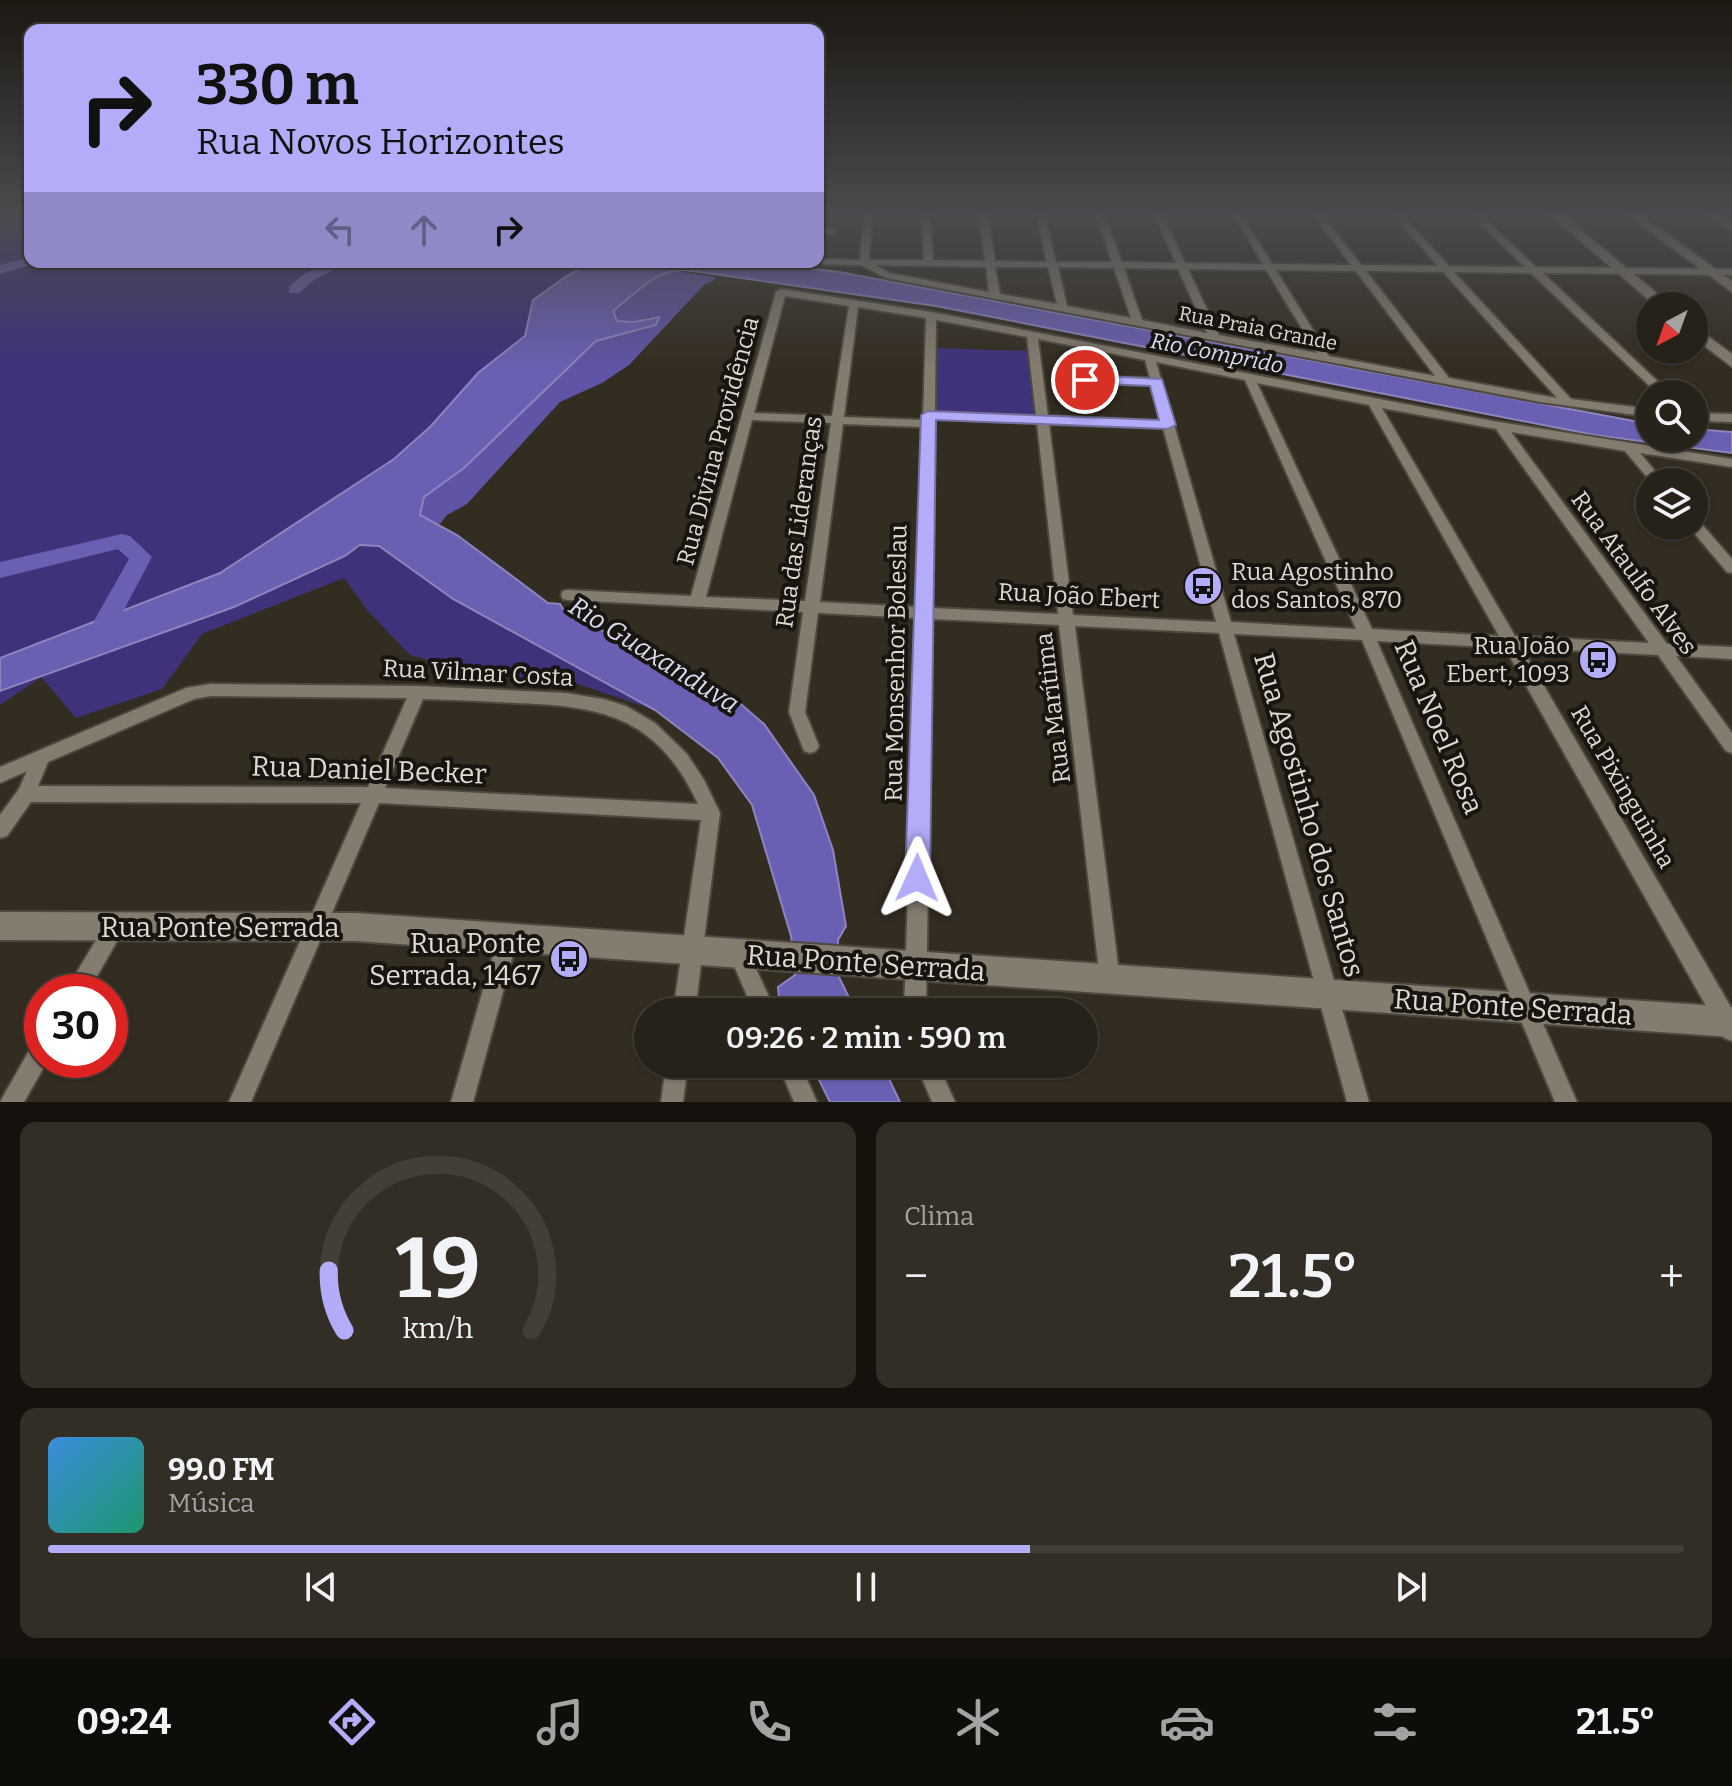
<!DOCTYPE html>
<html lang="pt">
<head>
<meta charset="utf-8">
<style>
	body { margin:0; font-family:Bitter,serif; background:#322e26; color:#f1f3f6; height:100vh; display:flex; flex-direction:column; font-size:30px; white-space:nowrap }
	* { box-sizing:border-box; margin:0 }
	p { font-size:26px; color:#a4a3a2 }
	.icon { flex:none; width:44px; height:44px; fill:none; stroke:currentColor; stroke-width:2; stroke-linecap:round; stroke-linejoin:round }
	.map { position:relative; height:1102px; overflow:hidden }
	.sheet { display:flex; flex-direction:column; gap:20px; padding:20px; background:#15120e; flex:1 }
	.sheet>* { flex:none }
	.banner { position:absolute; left:24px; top:24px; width:800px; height:244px; border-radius:16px; box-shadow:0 2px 6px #0004,0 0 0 2px #423e38; background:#b3adf9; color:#111; overflow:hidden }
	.needle { width:52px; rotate:221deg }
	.fabs { position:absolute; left:1636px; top:292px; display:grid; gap:16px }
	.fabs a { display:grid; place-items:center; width:72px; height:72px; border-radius:50%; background:#262119; box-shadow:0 2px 6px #0004,0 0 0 2px #423e38; font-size:40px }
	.speed { position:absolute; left:24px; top:974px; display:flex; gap:16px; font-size:40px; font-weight:700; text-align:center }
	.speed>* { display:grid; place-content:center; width:104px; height:104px; border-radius:50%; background:#262119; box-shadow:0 2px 6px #0004,0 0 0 2px #423e38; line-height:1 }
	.speed .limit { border:12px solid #d22; background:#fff; color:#111 }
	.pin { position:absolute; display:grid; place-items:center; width:68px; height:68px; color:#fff; margin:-34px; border:4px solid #fff; border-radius:50%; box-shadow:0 2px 8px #0007 }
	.me { position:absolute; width:88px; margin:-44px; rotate:1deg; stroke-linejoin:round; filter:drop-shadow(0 0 6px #0008) }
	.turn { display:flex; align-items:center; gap:28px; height:168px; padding:0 40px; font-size:36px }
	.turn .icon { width:104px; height:104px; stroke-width:2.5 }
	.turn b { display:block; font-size:56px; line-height:68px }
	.lanes { display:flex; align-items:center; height:76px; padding:0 40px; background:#0003; justify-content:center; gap:40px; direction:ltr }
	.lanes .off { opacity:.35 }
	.big { font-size:60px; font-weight:600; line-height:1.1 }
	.sheet .card { flex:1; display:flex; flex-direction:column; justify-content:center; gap:12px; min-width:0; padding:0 28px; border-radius:16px; background:#322e26 }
	.sheet .dial { align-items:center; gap:0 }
	.dial svg { height:208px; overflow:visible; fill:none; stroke:#423e38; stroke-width:7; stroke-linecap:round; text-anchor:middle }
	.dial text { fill:#f1f3f6; stroke:none }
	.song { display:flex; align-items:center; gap:24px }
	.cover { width:96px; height:96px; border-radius:12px; background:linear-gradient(135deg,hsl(210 70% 55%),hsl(160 70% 35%)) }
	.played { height:8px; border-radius:4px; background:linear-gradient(90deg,#b3adf9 60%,#423e38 60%) }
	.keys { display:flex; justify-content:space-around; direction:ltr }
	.heat { display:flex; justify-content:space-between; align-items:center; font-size:44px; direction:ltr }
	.sheet .tiles { flex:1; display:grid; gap:20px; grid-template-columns:1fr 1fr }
	.card:last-child { grid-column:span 2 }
	.trip { position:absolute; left:634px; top:998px; width:464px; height:80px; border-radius:40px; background:#262119; box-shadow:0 2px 6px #0004,0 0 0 2px #423e38; font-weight:600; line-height:80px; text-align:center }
	.tab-bar { display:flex; height:128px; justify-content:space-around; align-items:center; background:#0f0d0a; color:#a4a3a2 }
	.tab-bar .icon { width:56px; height:56px }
	.tab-bar .selected { color:#b3adf9 }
	.tab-bar b { font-size:36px; color:#f1f3f6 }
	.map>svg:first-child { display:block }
	.green { fill:#3f327b }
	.forest { fill:#5f54a5 }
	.water { fill:#6a60b3; stroke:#8d85bd; stroke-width:2 }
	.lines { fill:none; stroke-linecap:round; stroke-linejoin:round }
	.river { fill:#6a60b3; fill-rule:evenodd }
	.street-casing { stroke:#4e483e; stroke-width:4 }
	.secondary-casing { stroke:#4e483e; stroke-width:4 }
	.street { fill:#847c6f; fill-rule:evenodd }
	.secondary { fill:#847c6f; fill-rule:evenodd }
	.route { fill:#b3adf9; stroke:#7470a2; stroke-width:2 }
	.labels { text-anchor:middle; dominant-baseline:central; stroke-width:8; stroke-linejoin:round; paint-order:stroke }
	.far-street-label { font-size:20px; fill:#dedad3; stroke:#181510 }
	.far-water-label { font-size:22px; font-style:italic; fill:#dbdbf2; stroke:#181510 }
	.street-label { font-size:24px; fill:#dedad3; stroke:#181510 }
	.poi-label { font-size:24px; fill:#dedad3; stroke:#181510; text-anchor:start }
	.water-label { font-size:26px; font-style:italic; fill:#dbdbf2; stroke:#181510 }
	.near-street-label { font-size:28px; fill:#dedad3; stroke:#181510 }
	.near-poi-label { font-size:28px; fill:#dedad3; stroke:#181510; text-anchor:end }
</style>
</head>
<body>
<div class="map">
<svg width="1732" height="1102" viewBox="0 0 1732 1102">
	<rect width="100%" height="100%" fill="#332c21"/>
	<path class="green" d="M0,214H30V262H595L568,275L533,300L525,336L478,373L431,426L394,459L220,573L0,658Z
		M935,348L1029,351L1037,415L935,411Z
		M368,544L379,546L453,599L655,710L578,684L482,675L410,655L367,610L344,578L202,634L162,689L76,718L41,677L0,705V691L32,677L234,607Z"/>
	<path class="forest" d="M670,270L715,277V280L705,284L629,365L602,383L560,402L467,504L447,515L440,524L427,521L420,515L424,497L464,468L596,341L646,329L651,317L634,322L617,321L613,311L651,278Z"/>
	<path class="water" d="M595,262H754L839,272L1650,424V438H1694V429L1732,432V453L1594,435L936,306L685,270C653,270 637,293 613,311L617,321L634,322L659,317L656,325L596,341L464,468L424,497L420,515L457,535L548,603L560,604L565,612L728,693L764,724L814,795L833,850L846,926L838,940L839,977L856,1012H786L779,999L778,987L795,975L791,936L752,805L718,758L655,710L453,599L379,546L360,545L345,556L234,607L0,691V658L220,573L394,459L431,426L478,373L525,336L533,300L568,275Z
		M811,1064H882L900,1102H830Z"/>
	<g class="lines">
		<path class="river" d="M30,257V262H37L35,264L0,274V265Z
			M330,262H349L314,280L299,293H289V287L304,274Z
			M122,534L130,536L152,557L119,619L109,651L100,654L91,651L88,645L95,619L129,559L118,549L0,578V562Z"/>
		<defs>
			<path id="street" d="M864,214H872L869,260H924L922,214H930L933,260L985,261L979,214H987L995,261L1047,262L1036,214H1044L1056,262H1112L1096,214H1104L1122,262L1176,263L1154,214H1162L1185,263L1263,264L1233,214H1241L1272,264L1351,265L1313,214H1321L1361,265L1438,266L1392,214H1401L1449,266L1525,267L1471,214H1480L1536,267L1732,269V275L1543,273L1671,394H1658L1531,273L1454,272L1571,399L1650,409V417L1540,402L886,278L861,265L815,264L813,262H818V259L860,260ZM876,265L986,267L989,292L889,273ZM995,267H1048L1057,304L1000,294ZM1058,267L1114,268L1131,318L1067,306ZM1124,268L1178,269L1207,333L1142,320ZM1188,269L1266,270L1317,353L1219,335ZM1276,270L1356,271L1435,376L1329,356ZM1366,271L1443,272L1557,398L1449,378Z
				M1708,214H1717L1732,224V231Z
				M818,227L833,228L837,231L833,234L818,233Z
				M781,289L931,312L1493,421L1732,459V467L1640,453L1664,482H1651L1625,451L1511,432L1667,644L1732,647V659L1676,656L1732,733V753L1726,751L1658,655L1522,648L1732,1009V1041L1724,1038L1505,648L1377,641L1577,1102H1555L1362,640L1234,634L1369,1102H1347L1219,633L1075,626L1120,980L1117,987L1110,990L1103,987L1100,980L1059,625L932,619L926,1012H904L917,618L818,613L805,712L819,746L816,751L810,753L804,751L789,712L803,612L568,600L563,599L561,595L563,591L568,590L691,596L776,292ZM785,296L849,306L832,416L754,413ZM858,307L926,318L923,420L844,417ZM936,320L1027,337L1036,416L935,412ZM1038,339L1145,360L1150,378L1085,377L1079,380L1085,383L1151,385L1161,421L1048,416ZM1156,362L1245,380L1356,629L1231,622ZM1257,383L1369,405L1499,636L1372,629ZM1382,408L1496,429L1649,643L1515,636ZM935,419L1037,423L1058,614L932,608ZM752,420L831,423L805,601L706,597ZM843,424L922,427L917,607L820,602ZM1049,424L1163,428L1216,622L1073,615Z
				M1694,413L1732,414V422L1694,421Z
				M1694,520L1699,521L1732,559V573L1727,572L1689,527L1694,526Z
				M210,684L418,686L566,693L603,699L626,706L655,723L687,754L704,780L720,813L695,1012H673L701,820L379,803L251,1102H229L361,803L31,802L7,836L0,838V815L19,789L27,771L0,783V767L186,688ZM210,696L407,698L368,787L38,786L48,762L194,699ZM423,699C454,700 485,701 516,703C605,706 658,718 698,804L385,788Z
				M115,917L122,920L125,927L88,992H65L108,920Z
				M508,927L515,930L518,937L473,1102H451L498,937L501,930Z
				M739,944L746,947L776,1012H754L729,954L732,947Z
				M42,1039V1060H48L24,1102H0L34,1042Z
				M666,1064H688L683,1102H661Z
				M778,1064H800L817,1102H794Z
				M916,1064H938L955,1102H932Z"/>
			<path id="secondary" d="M1549,214H1562L1672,306H1656Z
				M1626,214H1640L1732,281V292Z
				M1694,326L1732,354V367L1694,338Z
				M0,912L356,913L1732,1007V1037L356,941L0,940Z"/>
		</defs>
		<use href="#street" class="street-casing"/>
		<use href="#secondary" class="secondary-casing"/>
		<use href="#street" class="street"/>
		<use href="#secondary" class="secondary"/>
	</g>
	<linearGradient id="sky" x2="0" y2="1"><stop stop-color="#1c1812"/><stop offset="0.58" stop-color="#4a4b4e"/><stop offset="1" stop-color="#4a4b4e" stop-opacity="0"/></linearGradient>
	<rect width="1732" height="368" fill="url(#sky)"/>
	<path class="route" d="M1085,375L1162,379L1176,425L1168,429L936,420L930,878L926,886L917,890L908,886L905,878L921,415L928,411L1159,420L1150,386L1080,383V377Z"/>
	<defs>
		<symbol id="bus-disc" viewBox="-11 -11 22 22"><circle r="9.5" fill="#b3adf9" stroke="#181510"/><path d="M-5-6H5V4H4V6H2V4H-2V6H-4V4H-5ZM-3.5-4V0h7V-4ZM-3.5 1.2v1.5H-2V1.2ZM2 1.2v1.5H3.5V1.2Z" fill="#111"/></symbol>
	</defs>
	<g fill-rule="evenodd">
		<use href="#bus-disc" x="1181" y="564" width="44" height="44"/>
		<use href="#bus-disc" x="1576" y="638" width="44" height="44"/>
		<use href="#bus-disc" x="547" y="937" width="44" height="44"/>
	</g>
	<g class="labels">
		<g class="far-street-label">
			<text transform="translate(1258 328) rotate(11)">Rua Praia Grande</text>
		</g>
		<g class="far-water-label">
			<text transform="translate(1217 353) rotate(11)">Rio Comprido</text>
		</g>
		<g class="street-label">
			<text transform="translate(718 441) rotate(-75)">Rua Divina Providência</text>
			<text transform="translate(799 522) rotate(-82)">Rua das Lideranças</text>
			<text transform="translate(1634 573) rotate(54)">Rua Ataulfo Alves</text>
			<text transform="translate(1079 596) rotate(3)">Rua João Ebert</text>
			<text transform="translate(896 663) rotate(-89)">Rua Monsenhor Boleslau</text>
			<text transform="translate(478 673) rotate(3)">Rua Vilmar Costa</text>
			<text transform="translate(1053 708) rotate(-97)">Rua Marítima</text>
			<text transform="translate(1623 787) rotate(60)">Rua Pixinguinha</text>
		</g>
		<g class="poi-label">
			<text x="1231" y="572">Rua Agostinho<tspan x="1231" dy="28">dos Santos, 870</tspan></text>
			<text x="1570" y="646" text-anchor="end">Rua João<tspan x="1570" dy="28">Ebert, 1093</tspan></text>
		</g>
		<g class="water-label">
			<text transform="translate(654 655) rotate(32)">Rio Guaxanduva</text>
		</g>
		<g class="near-street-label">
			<text transform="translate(1439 727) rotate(67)">Rua Noel Rosa</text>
			<text transform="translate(369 770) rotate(2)">Rua Daniel Becker</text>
			<text transform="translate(1309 815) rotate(74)">Rua Agostinho dos Santos</text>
			<text x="220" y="927">Rua Ponte Serrada</text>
			<text transform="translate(866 963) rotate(4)">Rua Ponte Serrada</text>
			<text transform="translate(1513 1007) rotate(4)">Rua Ponte Serrada</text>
		</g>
		<g class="near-poi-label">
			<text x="541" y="943">Rua Ponte<tspan x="541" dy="32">Serrada, 1467</tspan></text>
		</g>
	</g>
</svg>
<div class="fabs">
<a><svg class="needle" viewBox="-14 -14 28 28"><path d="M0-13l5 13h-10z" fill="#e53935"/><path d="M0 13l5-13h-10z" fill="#a4a3a2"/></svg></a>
<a><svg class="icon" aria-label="search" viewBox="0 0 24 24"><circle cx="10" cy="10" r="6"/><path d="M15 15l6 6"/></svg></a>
<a><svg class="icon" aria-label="layers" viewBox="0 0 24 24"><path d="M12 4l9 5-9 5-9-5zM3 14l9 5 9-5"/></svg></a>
</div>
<div class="speed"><div class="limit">30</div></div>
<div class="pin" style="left:1085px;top:380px;background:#d93025"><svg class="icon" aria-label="arrive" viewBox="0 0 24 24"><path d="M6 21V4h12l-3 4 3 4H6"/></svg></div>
<svg class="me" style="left:917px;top:878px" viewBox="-20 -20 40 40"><path d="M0-17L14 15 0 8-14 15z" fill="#b3adf9" stroke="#fff" stroke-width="4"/></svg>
<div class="trip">09:26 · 2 min · 590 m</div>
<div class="banner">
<div class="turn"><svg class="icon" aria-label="right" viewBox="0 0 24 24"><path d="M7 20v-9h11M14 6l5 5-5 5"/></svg><div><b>330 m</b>Rua Novos Horizontes</div></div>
<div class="lanes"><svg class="icon off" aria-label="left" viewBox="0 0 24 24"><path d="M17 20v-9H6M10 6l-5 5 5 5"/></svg><svg class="icon off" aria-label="ahead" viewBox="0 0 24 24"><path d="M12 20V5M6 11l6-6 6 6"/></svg><svg class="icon" aria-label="right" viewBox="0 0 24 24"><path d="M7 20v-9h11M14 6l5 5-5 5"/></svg></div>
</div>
</div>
<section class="sheet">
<div class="tiles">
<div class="card dial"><svg viewBox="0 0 100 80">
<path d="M14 69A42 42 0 1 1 86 69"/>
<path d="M14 69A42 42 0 0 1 8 46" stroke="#b3adf9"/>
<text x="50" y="56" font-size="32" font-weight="700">19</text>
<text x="50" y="72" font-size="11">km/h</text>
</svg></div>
<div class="card"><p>Clima</p>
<div class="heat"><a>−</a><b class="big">21.5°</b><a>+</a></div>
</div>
<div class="card">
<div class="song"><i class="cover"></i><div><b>99.0 FM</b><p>Música</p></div></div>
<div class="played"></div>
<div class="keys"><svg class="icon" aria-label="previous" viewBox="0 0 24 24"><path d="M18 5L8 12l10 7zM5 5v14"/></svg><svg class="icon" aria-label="pause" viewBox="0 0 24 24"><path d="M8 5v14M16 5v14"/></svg><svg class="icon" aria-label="next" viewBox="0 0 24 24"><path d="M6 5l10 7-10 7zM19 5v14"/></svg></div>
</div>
</div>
</section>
<nav class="tab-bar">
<b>09:24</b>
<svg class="icon selected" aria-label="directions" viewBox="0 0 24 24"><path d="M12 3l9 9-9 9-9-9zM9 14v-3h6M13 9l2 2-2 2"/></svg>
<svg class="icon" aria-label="music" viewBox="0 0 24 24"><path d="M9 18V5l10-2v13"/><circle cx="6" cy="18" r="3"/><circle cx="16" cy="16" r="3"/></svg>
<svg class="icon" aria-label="phone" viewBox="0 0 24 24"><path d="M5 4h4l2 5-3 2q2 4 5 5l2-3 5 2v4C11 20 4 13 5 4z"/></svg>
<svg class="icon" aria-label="climate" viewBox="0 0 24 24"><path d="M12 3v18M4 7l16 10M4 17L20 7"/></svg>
<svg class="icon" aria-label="car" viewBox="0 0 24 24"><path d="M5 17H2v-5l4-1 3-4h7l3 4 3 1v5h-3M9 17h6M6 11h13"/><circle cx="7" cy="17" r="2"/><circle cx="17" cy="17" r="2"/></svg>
<svg class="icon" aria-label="filters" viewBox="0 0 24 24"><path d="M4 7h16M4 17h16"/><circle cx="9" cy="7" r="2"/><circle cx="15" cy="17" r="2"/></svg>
<b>21.5°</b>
</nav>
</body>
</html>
